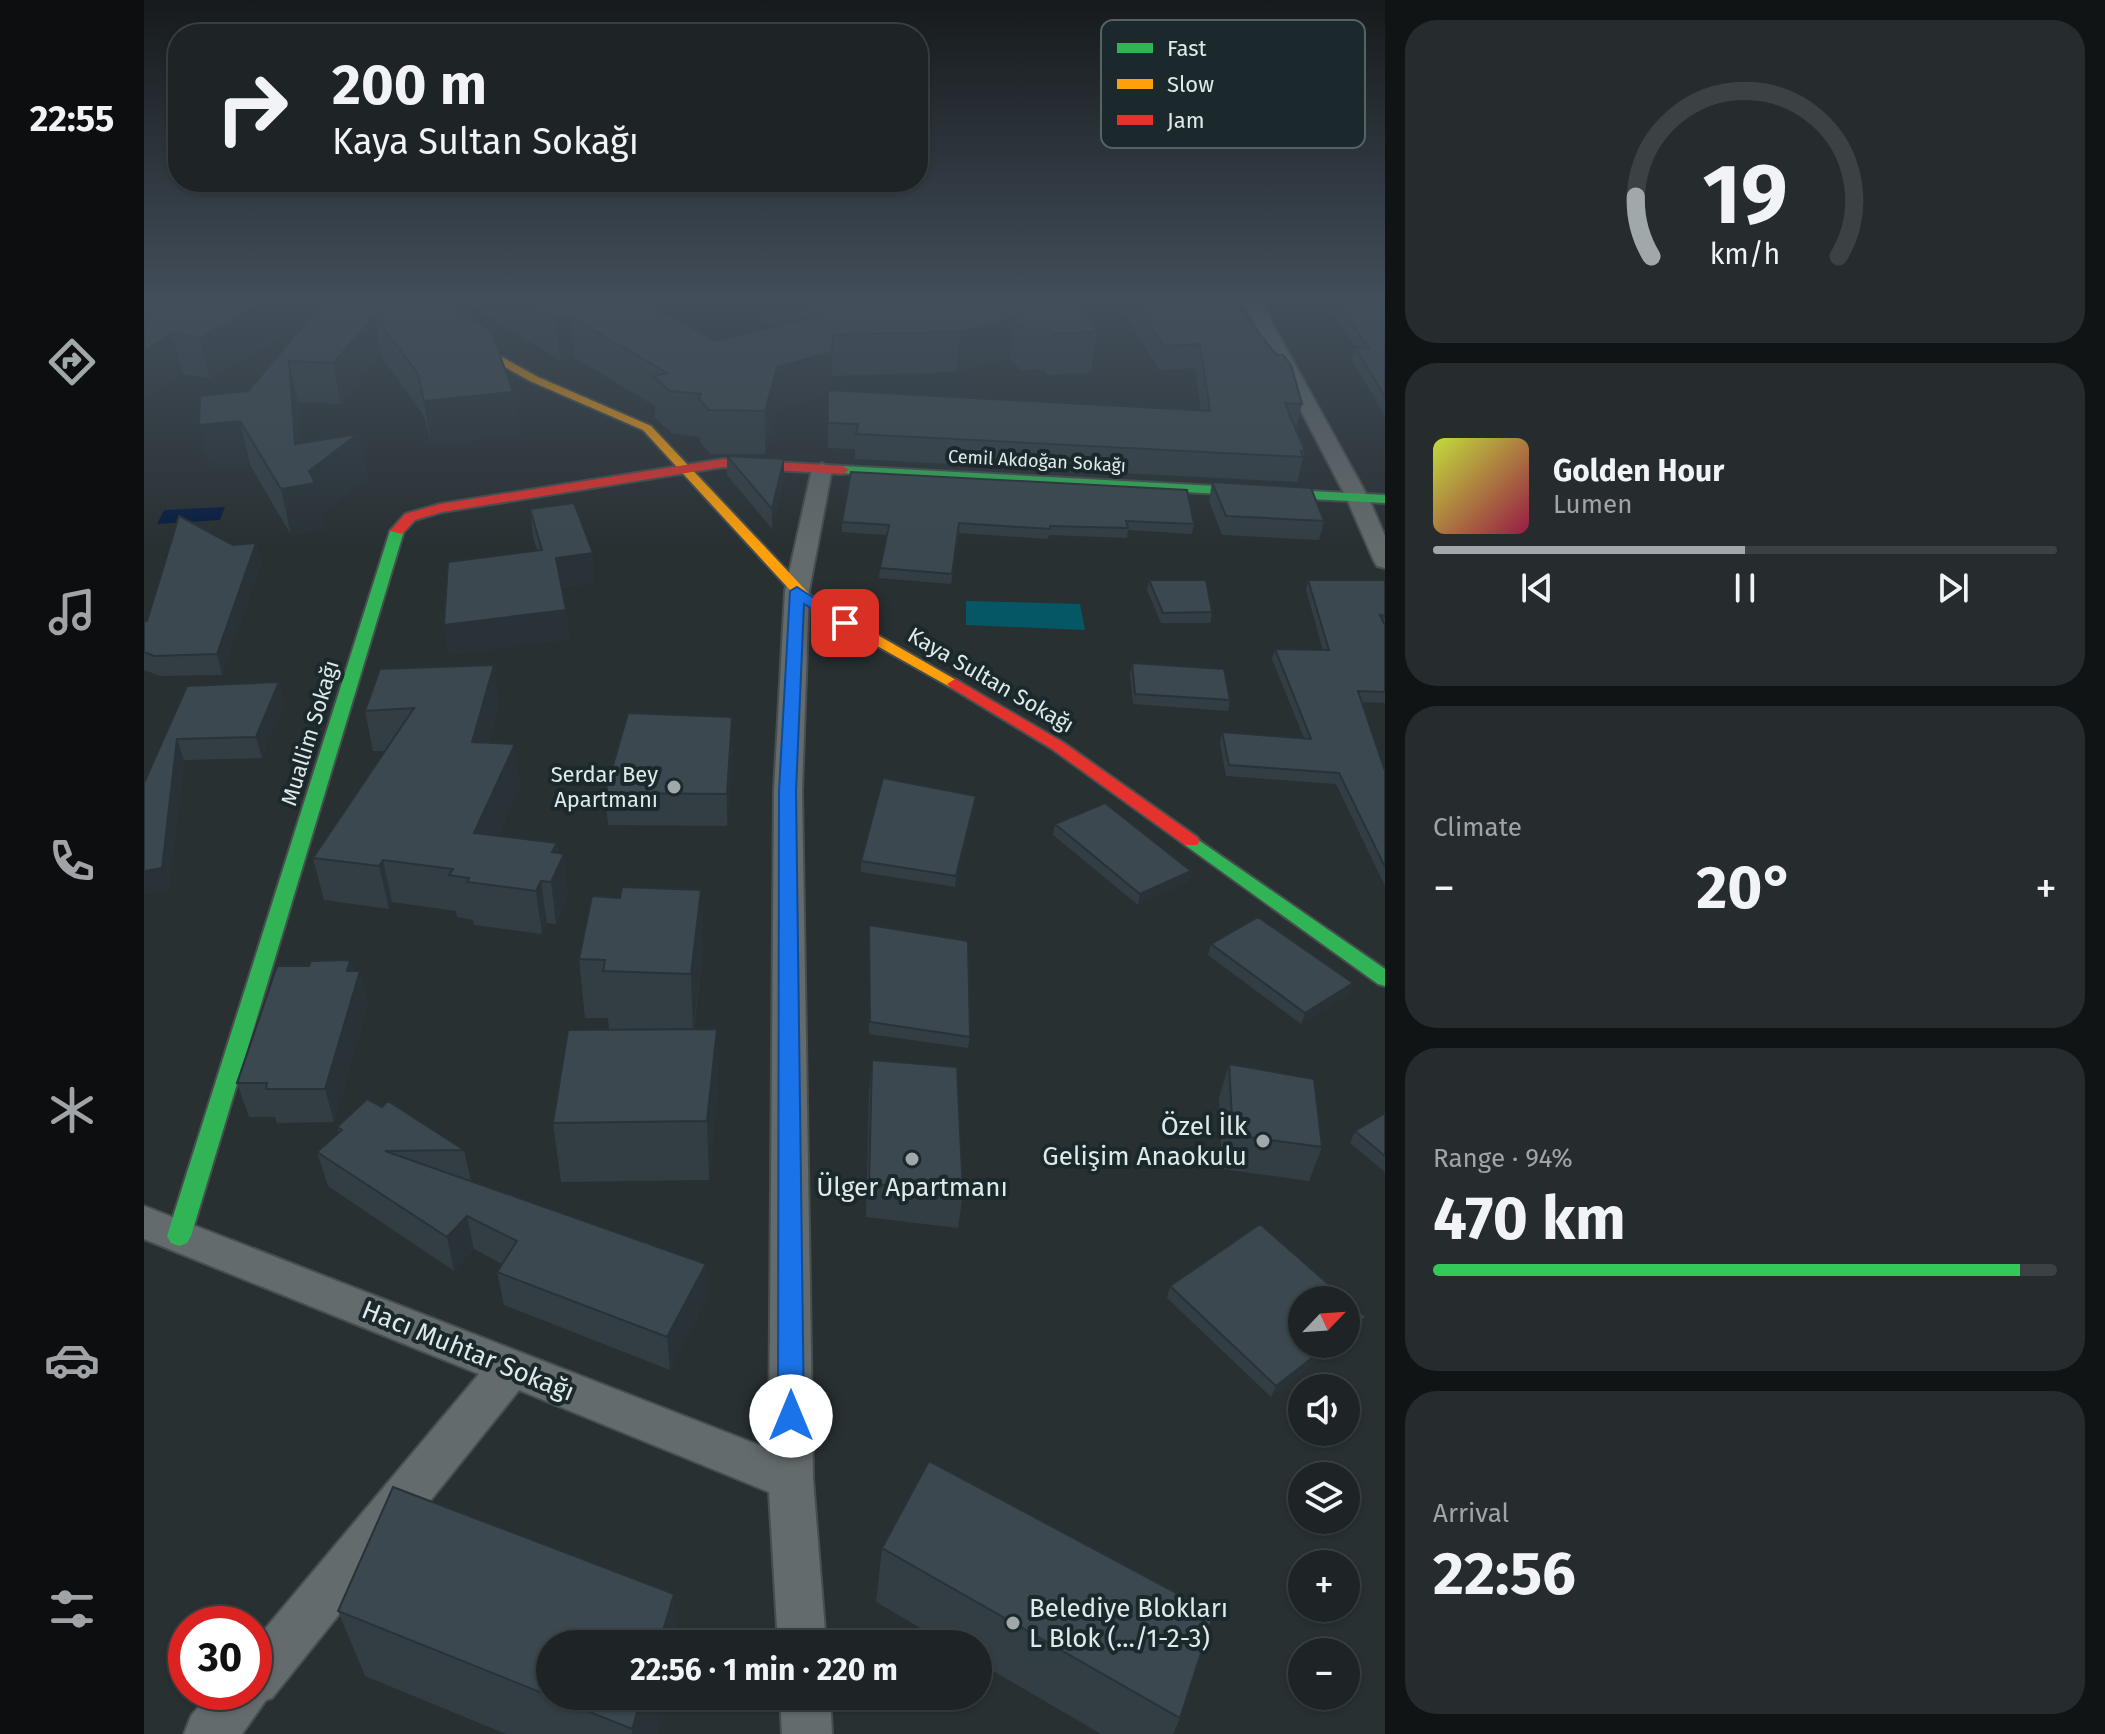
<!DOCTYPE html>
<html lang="en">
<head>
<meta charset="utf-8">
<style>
	body { margin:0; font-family:"Fira Sans",sans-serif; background:#262c2e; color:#f1f3f6; height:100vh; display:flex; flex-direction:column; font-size:30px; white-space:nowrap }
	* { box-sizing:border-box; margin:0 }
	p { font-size:26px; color:#a1a4a7 }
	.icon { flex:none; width:44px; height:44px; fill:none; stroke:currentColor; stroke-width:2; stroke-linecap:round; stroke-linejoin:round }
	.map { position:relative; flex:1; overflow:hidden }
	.panel { display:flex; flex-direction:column; gap:20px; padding:20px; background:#101415; width:720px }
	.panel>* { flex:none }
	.hud { position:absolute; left:24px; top:24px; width:760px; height:168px; border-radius:32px; box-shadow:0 2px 6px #0004,0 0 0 2px #3c4143; background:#1e2426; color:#f1f3f6; overflow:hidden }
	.needle { width:52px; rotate:65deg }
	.controls { position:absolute; left:1144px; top:1286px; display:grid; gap:16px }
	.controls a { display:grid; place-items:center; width:72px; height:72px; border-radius:50%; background:#1e2426; box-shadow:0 2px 6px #0004,0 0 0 2px #3c4143; font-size:40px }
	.speed { position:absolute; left:24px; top:1606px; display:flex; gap:16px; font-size:40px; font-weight:700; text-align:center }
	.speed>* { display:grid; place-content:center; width:104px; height:104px; border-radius:50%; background:#1e2426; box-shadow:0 2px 6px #0004,0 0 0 2px #3c4143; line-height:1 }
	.speed .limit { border:12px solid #d22; background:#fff; color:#111 }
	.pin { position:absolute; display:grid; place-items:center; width:68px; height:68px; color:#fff; margin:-34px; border-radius:16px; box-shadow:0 4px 12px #0006 }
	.me { position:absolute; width:88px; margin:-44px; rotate:0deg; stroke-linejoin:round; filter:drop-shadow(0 0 6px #0008) }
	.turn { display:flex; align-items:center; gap:28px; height:168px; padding:0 32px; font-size:36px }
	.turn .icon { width:104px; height:104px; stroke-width:2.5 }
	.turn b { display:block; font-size:56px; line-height:68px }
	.big { font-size:60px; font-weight:700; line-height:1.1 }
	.panel .widget { flex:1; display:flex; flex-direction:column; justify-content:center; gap:12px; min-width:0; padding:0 28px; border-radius:32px; background:#262c2e }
	.panel .dial { align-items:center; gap:0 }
	.dial svg { height:208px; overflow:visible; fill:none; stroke:#3c4143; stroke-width:7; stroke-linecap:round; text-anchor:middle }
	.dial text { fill:#f1f3f6; stroke:none }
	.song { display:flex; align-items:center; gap:24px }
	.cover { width:96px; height:96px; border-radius:12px; background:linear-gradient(135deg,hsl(70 70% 55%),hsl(340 70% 35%)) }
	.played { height:8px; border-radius:4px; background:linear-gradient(90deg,#a0a8aa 50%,#3c4143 50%) }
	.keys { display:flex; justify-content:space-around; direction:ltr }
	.heat { display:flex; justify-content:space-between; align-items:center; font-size:44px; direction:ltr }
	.charge { height:12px; border-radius:6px; background:linear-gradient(90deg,#34c759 94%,#3c4143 0) }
	.trip { position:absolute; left:392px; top:1630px; width:456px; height:80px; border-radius:40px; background:#1e2426; box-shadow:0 2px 6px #0004,0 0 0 2px #3c4143; font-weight:700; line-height:80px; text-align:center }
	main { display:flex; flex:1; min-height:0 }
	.tab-bar { display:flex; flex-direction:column; width:144px; justify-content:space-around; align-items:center; background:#0c0e0f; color:#a1a4a7 }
	.tab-bar .icon { width:56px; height:56px }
	.tab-bar .selected { color:#a0a8aa }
	.tab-bar b { font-size:36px; color:#f1f3f6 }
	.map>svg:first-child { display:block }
	.green { fill:#065765 }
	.water { fill:#081e41 }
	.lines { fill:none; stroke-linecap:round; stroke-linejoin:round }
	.street-casing { stroke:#474e50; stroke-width:4 }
	.fast-casing { stroke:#474e50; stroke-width:4 }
	.slow-casing { stroke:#474e50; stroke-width:4 }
	.jam-casing { stroke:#474e50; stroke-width:4 }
	.street { fill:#646b6c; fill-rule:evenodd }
	.fast { fill:#30b455; fill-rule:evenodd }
	.slow { fill:#ff9f0a; fill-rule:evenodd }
	.jam { fill:#e5322d; fill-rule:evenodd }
	.wall { fill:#333e44 }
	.shaded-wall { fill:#293237 }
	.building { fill:#3b484f; stroke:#293237; stroke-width:2 }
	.route { fill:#1a73e8; stroke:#114b97; stroke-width:2 }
	.poi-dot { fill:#a0a8aa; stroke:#1b292c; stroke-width:3 }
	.labels { text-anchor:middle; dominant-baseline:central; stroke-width:8; stroke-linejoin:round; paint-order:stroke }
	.far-street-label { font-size:18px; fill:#e0e9eb; stroke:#1b292c }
	.street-label { font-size:22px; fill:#e0e9eb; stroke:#1b292c }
	.poi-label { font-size:22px; fill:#e0e9eb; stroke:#1b292c; text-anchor:end }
	.near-poi-label { font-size:26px; fill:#e0e9eb; stroke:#1b292c; text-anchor:end }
	.near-street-label { font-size:26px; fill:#e0e9eb; stroke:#1b292c }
	.key { fill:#1b292c; stroke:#566365; stroke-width:2 }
	.key-label { font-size:22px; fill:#e0e9eb }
</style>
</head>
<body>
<main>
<nav class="tab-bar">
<b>22:55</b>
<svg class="icon selected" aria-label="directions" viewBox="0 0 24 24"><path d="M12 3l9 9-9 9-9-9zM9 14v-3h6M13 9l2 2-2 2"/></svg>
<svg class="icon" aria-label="music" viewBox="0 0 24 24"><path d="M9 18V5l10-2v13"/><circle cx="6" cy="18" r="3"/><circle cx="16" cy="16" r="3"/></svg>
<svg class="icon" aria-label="phone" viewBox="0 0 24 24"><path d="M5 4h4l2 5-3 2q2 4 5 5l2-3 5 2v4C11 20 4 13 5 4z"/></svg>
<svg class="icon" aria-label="climate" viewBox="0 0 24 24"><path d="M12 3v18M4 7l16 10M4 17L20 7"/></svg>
<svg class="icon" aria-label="car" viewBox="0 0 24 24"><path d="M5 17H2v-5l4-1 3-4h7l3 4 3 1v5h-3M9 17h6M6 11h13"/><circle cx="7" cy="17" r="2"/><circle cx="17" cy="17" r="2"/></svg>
<svg class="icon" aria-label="filters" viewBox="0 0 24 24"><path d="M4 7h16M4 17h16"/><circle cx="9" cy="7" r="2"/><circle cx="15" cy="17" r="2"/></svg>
</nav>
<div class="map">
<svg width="1241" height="1734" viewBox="0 0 1241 1734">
	<rect width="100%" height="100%" fill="#283032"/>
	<path class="green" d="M822,601L936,604L941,630L822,625Z"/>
	<path class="water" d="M81,507L76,520L13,524L20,510Z"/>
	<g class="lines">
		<defs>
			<path id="street" d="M1101,303H1117L1225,499L1241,536V568L1233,566L1230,561L1203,499Z
				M678,463L688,469L665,591L658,791L669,1479L682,1644H634L625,1492L375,1390L128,1698L122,1700L98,1734H40L47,1716L67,1692H110V1642L335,1374L0,1239V1206L625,1449L630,791L641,591L668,469Z
				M636,1696H686L688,1734H638Z"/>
			<path id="fast" d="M699,466L1241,495V503L695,473L693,470Z
				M253,527L260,531L47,1236L43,1243L35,1246L27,1243L23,1236L246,531Z
				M1047,835L1241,969V986L1234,984L1041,845L1038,841Z"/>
			<path id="slow" d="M247,303H260L394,377L507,426L669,598L819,684L816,687H806L659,604L499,430L386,381Z"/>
			<path id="jam" d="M579,459L699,466L705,470L699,474L579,467L298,512L271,520L258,534L246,531L261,514L296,504Z
				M811,679L920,743L1053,837L1056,841L1053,845H1041L908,749L806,687L803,684Z"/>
		</defs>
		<use href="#street" class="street-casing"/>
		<use href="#fast" class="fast-casing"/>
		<use href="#slow" class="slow-casing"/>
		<use href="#jam" class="jam-casing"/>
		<use href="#street" class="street"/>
		<use href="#fast" class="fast"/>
		<use href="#slow" class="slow"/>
		<use href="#jam" class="jam"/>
	</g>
	<path class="wall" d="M0,303H313L314,312L369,392L374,435L287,445L280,416L237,356L197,404L154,402L157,443L214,434L223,478L178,514L181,529L147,535L106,465L66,469L104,391L164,321L66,378L39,374L0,399Z
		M323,303H501L572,341L627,327L617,321V303H935L953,332L947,373L904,375L899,369L876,370L866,357L812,372L688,376L687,390L1057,411L1051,368L1015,370L979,311L980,303H1090L1158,404L1152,429L1161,451L1153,482L711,459V449L684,448V394L633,409L621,454H566L556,442V437L528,433L511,418V406L430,357L416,360Z
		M1181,303H1241V416L1208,360L1212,347Z
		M583,456L640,478L628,529L583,475Z
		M707,472L1050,524L1048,534L984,530L983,538L905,535L904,539L815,533L807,584L735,578L736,568L743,535L698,532V522Z
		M1068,482L1180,521L1175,540L1078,535L1065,501Z
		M386,509L451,582L418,587L422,610L425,639L305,655L300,625L393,550L389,537Z
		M112,543L117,563L78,675L16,676L0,670V621H3L89,545Z
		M1005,580L1068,612L1066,623H1017L1003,590Z
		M1164,580H1241V703L1218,702L1241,771V886L1192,784L1082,776L1076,743L1078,732L1160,738L1128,659L1131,649L1179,650L1162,590Z
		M988,663L1086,700L1084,711L989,704L986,674Z
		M350,665L355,705L345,743L376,785L354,836L413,843L414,853L424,896L412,924L403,923L398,934L330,925L329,920L313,917L312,911L248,902L245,909L180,900L169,858L242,751H229L221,711Z
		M135,682L140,704L118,758L40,760L25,890L0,894V783L43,686Z
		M589,749L583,826L464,825L461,793Z
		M831,807L811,887L717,872V861Z
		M911,824L1047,871L1044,882L994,905L909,835Z
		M725,925L826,1037L824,1048L725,1034Z
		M1067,944L1209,983L1204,994L1157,1024L1064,955Z
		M559,948L550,1030L573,1029L574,1088L565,1180L417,1182L409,1123L487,1030L465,1029L464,1018H441L435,959Z
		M206,960L209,971H216L224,1004L190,1122L133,1123L131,1117H105L93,1083L165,966Z
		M728,1060L819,1194L814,1228L722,1217L725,1093Z
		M1085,1064L1178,1147L1165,1181L1078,1169L1075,1098Z
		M1241,1113V1172L1206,1143L1211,1131Z
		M193,1127L320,1150L327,1181L562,1264L564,1297L526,1370L360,1305L353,1272L358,1264L330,1249L310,1271L184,1186L173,1152L195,1134Z
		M1026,1286L1222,1317L1217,1328L1158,1344L1127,1397L1023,1298Z
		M738,1548L1036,1718L1029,1734H957L834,1662V1644H804L732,1602Z
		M194,1611L406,1696H525L513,1734H362L221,1676Z"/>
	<path class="shaded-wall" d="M118,303H193L66,378L56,338Z
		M231,316L237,356L197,404L189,363Z
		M427,317L430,357L416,360L412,320Z
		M871,317L866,357L812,372L816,332Z
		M29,333L39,374L0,399V351Z
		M688,352L687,393L633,409L621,454V411L633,367Z
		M145,361L154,402L161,485L165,471L214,434L223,478L178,514L181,529L147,535L137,489L151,444Z
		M369,392L374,435L287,445L280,401Z
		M96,421L106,465L66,469L55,425Z
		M640,459V478L628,529V509Z
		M112,543L117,563L78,675L73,654Z
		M449,553L451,582L415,587L412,558Z
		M422,610L425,639L305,655L300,625Z
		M350,665L355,705L334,783L328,742Z
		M135,682L140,704L118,758L112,737Z
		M588,717L589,749L583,826V794Z
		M33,739L40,760L25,890L0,894V871Z
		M371,744L376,785L337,875L330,833Z
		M832,796L831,807L811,887L812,876Z
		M413,843L415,864L420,854L424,896L412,924L407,882L408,852Z
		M239,860L248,902L245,909L235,866Z
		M1047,871L1044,882L994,905L996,894Z
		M397,881L403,923L398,934L392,891Z
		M557,890L559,948L549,1032L547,974Z
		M206,960L212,984L216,971L224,1004L190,1122L181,1089L203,971Z
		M1209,983L1204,994L1157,1024L1161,1013Z
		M573,1029L574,1088L565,1180L563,1121Z
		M323,1216L330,1249L310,1271L303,1237Z
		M562,1264L564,1297L526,1370L523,1337Z
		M1222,1317L1217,1328L1202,1339V1332Z
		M1186,1344H1196L1127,1397L1132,1386Z
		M530,1594L535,1644H515Z
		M498,1696H525L513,1734H488V1729Z"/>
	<path class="building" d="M0,303H118L56,338L29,333L0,351Z
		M179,303H299L347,330L369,392L280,401L274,374L231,316L189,363L145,361L151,444L214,434L165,471L171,483L137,489L96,421L55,425L56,396L104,391Z
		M383,303H501L572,341L675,315L655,303H935L953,332L909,334L904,329L881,330L871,317L816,332L689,335L688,352L633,367L621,411L565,410L555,399L557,394L526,391L509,376L523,373L427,317L412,320Z
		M992,303H1090L1133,355H1139L1147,365L1158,404L1141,403L1161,451H1157L1159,457L712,434L714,424L684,423V390L1066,411L1056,344L1019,346Z
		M1193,303H1241V397L1211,347L1225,348Z
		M583,456L640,459L628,509Z
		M707,472L1043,490L1050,524L982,521L984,528L906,526V529L815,523L808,574L736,568L745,525L698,522Z
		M1068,482L1167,488L1180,521L1082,516Z
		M430,503L449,553L412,558L422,610L300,625L304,562L398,550L386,509Z
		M35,516L89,545L112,543L73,654L10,656L0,652V621H3Z
		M1005,580H1062L1068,612L1019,613Z
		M1164,580H1241V616L1236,615L1241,625V692L1214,691L1241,771V867L1195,773L1085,765L1078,732L1167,739L1131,649L1185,650Z
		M988,663L1080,669L1086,700L991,694Z
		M350,665L328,742L371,744L330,833L413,843L408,852L420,854L407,882L397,881L392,891L323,882L325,878L305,875L309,869L239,860L235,866L169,858L270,708L221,711L236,669Z
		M135,682L112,737L33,739L18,868L0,871V783L43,686Z
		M484,713L588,717L583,794L461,793Z
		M739,778L832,796L812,876L717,861Z
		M961,803L1047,871L996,894L911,824Z
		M478,887L557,890L547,974L459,971L461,960L435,959L448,896L476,898Z
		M1114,917L1209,983L1161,1013L1067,944Z
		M725,925L824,941L826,1037L726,1022Z
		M206,960L203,971H216L181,1089H122L123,1083H93L133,966H165L167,961Z
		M573,1029L563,1121L409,1123L424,1030Z
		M728,1060L813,1067L819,1194L725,1183Z
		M1085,1064L1170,1079L1178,1147L1089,1135Z
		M223,1099L238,1107L244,1101L320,1150L241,1151L562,1264L523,1337L353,1272L373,1241L323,1216L303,1237L173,1152L198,1130L193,1127Z
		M1241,1113V1156L1211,1131Z
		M1116,1224L1222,1317L1202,1332V1300H1158V1344H1186L1132,1386L1026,1286Z
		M785,1461L1070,1613L1036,1718L738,1548Z
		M249,1487L530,1594L515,1644H406V1696H498L488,1729L194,1611Z"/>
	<linearGradient id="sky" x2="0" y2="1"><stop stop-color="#161a1c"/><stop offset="0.55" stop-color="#424e5a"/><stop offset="1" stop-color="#424e5a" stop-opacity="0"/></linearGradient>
	<rect width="1241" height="546" fill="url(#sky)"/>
	<path class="route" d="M653,587L708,623L701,627L696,626L660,604L652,791L660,1416L656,1425L647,1428L638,1425L634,1416L635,791L646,591Z"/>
	<g class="poi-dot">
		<circle cx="530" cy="787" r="8"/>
		<circle cx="1119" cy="1141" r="8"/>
		<circle cx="768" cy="1159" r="8"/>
		<circle cx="869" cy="1623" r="8"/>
	</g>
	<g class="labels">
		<g class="far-street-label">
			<text transform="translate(893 461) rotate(3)">Cemil Akdoğan Sokağı</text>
		</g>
		<g class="street-label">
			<text transform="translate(847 680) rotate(30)">Kaya Sultan Sokağı</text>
			<text transform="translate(166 733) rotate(-73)">Muallim Sokağı</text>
		</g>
		<g class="poi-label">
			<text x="514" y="774">Serdar Bey<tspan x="514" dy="25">Apartmanı</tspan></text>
		</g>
		<g class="near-poi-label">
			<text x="1103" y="1126">Özel İlk<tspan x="1103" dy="30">Gelişim Anaokulu</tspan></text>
			<text x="768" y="1187" text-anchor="middle">Ülger Apartmanı</text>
			<text x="885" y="1608" text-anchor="start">Belediye Blokları<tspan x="885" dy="30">L Blok (.../1-2-3)</tspan></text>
		</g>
		<g class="near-street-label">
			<text transform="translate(324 1351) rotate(22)">Hacı Muhtar Sokağı</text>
		</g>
	</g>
	<rect x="957" y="20" width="264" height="128" rx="12" class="key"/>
	<rect x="973" y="43" width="36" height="10" fill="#30b455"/>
	<rect x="973" y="79" width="36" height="10" fill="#ff9f0a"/>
	<rect x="973" y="115" width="36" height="10" fill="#e5322d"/>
	<g class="key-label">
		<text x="1023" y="56">Fast</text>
		<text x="1023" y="92">Slow</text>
		<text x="1023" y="128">Jam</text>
	</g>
</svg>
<div class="controls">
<a><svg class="needle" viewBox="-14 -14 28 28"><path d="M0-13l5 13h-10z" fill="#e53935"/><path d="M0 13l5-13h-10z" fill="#a1a4a7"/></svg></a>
<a><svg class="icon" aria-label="sound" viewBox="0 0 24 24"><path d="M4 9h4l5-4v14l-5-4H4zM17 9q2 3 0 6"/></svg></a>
<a><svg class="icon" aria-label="layers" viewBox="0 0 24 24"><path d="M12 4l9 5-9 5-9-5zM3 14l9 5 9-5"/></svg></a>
<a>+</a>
<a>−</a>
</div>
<div class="speed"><div class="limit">30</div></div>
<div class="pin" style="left:701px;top:623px;background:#d93025"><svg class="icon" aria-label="arrive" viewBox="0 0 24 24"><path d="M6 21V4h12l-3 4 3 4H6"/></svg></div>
<svg class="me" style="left:647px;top:1416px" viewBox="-20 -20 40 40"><circle r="19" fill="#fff"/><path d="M0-13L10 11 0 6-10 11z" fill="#1a73e8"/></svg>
<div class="trip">22:56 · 1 min · 220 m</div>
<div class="hud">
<div class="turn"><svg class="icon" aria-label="right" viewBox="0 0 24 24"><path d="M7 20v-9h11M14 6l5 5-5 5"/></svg><div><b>200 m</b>Kaya Sultan Sokağı</div></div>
</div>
</div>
<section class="panel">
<div class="widget dial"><svg viewBox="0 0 100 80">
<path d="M14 69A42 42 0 1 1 86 69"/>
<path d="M14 69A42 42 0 0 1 8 46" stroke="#a0a8aa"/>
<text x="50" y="56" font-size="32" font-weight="700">19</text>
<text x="50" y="72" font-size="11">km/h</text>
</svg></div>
<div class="widget">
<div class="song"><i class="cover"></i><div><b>Golden Hour</b><p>Lumen</p></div></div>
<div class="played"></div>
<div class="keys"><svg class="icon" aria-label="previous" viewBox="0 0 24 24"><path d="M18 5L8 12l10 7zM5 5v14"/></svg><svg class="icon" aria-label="pause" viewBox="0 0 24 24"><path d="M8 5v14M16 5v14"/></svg><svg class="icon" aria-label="next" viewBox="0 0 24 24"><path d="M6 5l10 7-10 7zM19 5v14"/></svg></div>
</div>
<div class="widget"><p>Climate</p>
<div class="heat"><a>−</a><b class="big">20°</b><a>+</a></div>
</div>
<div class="widget"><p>Range · 94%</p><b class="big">470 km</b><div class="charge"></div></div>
<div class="widget"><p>Arrival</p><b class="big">22:56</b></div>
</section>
</main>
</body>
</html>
